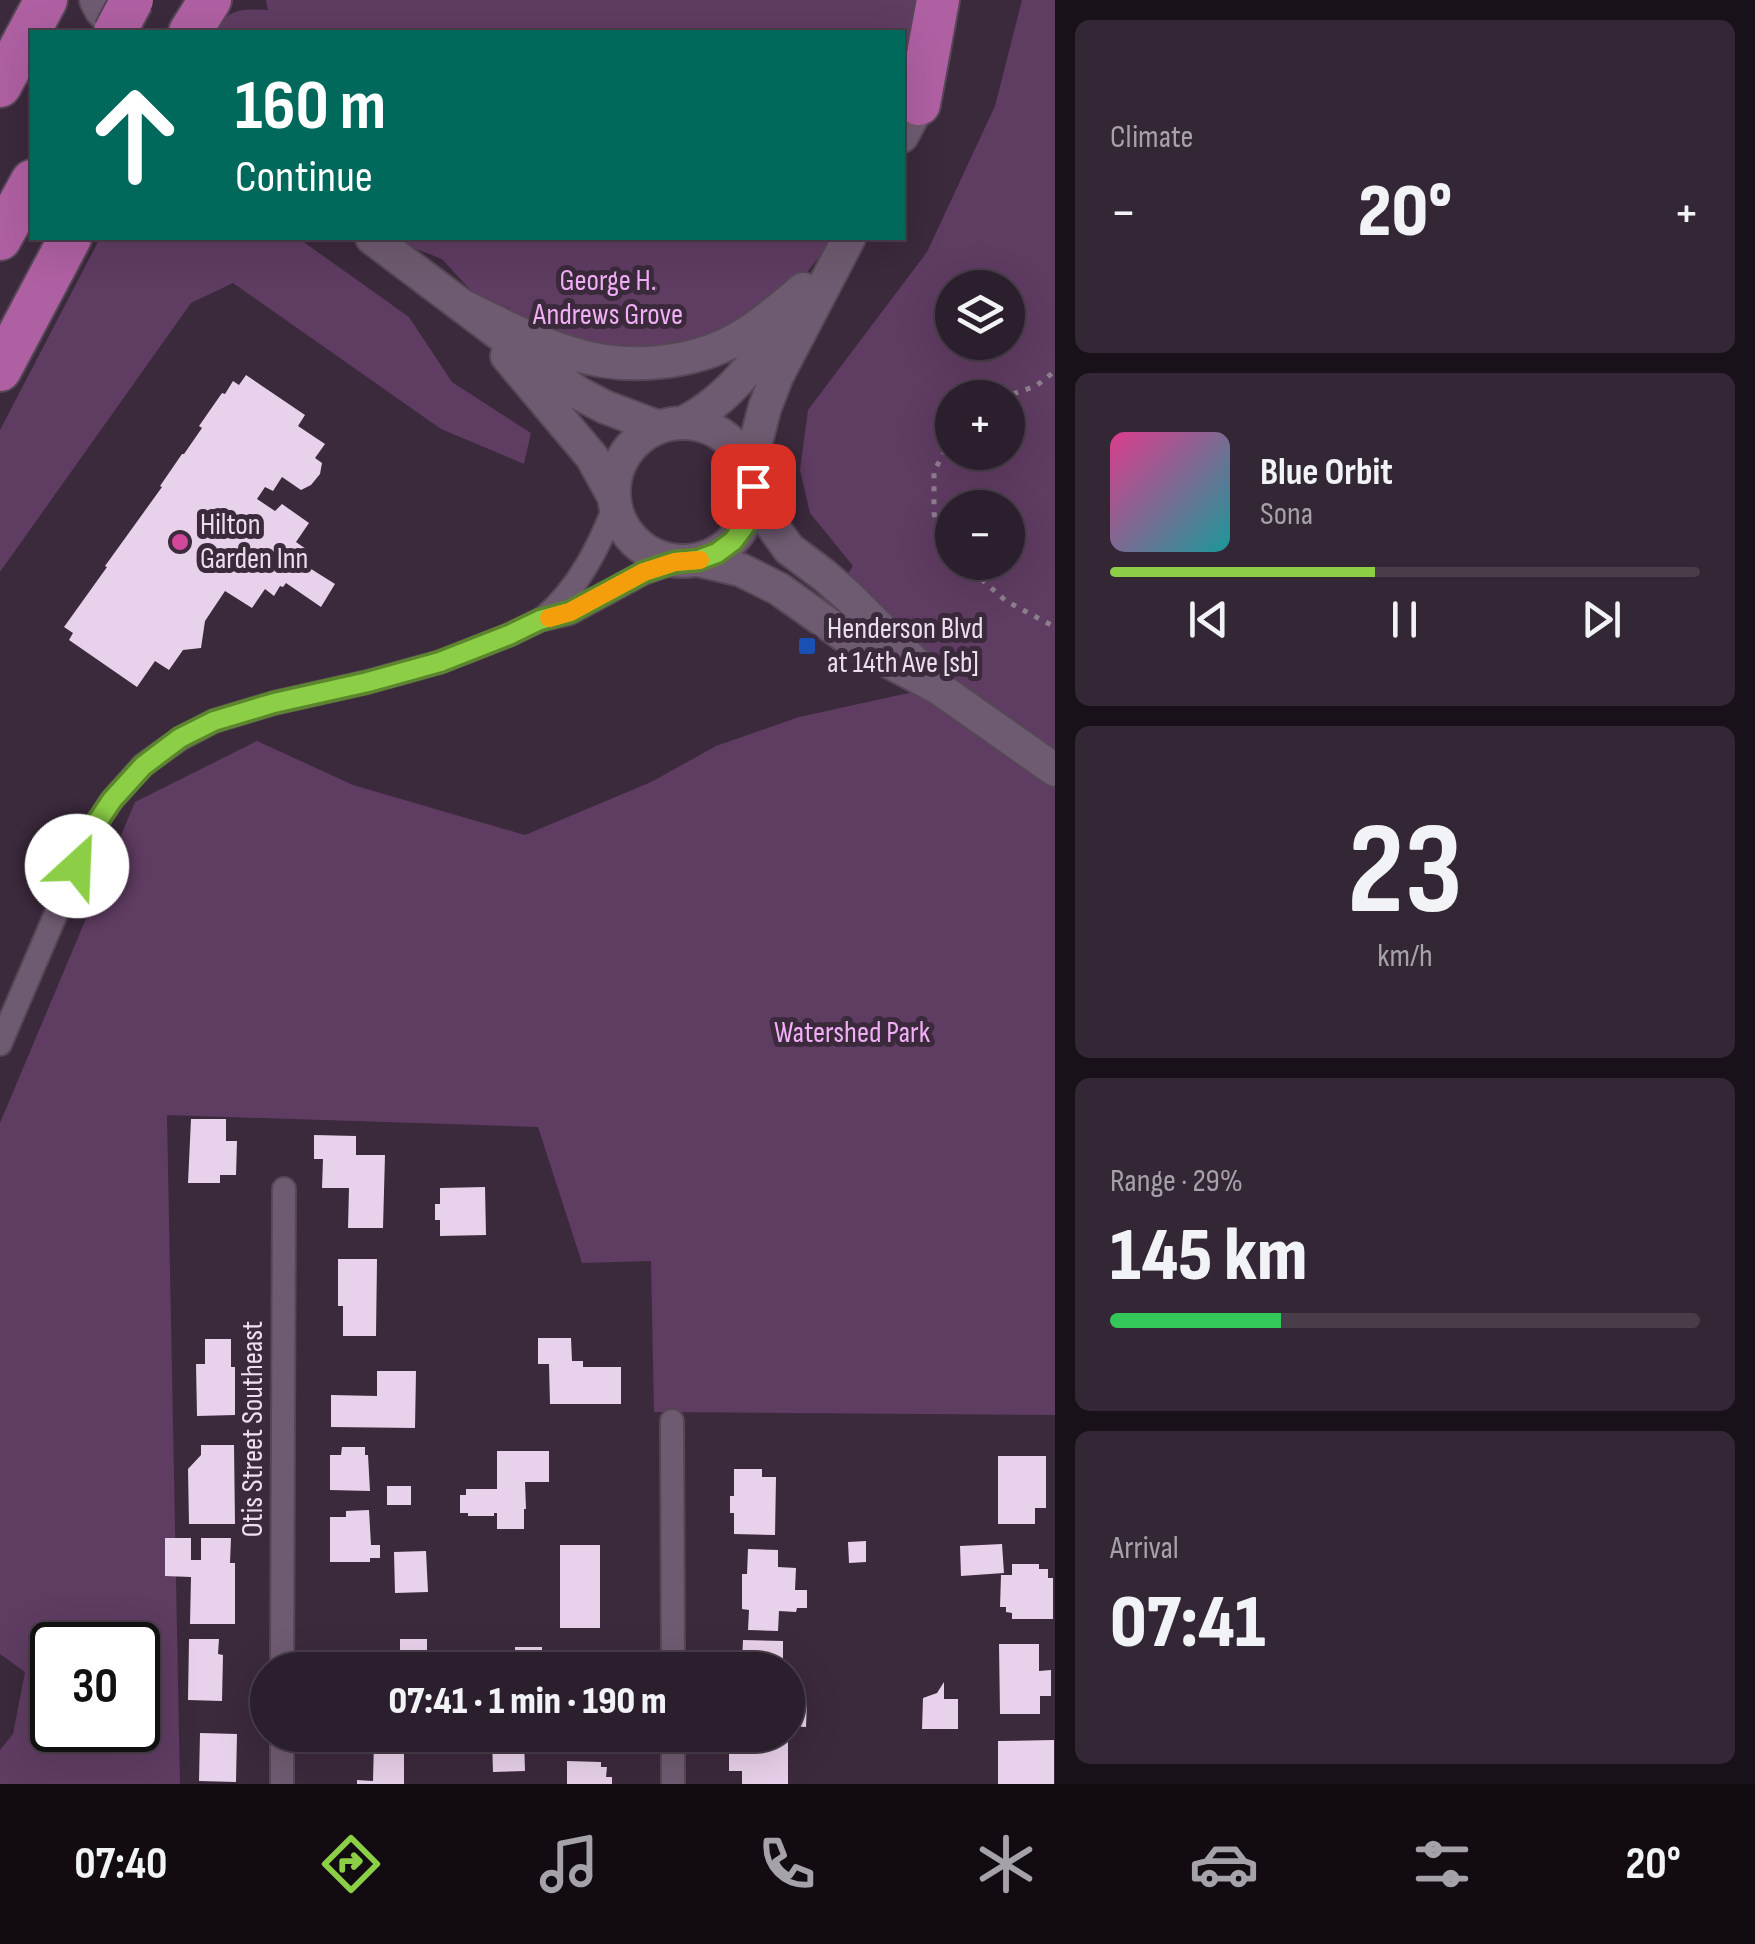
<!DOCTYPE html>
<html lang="en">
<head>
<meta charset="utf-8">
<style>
	body { margin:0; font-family:"Sofia Sans Condensed",sans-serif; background:#342735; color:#f1f3f6; height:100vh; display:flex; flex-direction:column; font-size:38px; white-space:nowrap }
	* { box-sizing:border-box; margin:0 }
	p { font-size:32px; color:#a6a2aa }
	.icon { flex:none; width:55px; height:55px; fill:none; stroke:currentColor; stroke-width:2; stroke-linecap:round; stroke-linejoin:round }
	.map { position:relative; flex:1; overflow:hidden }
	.panel { display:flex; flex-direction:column; gap:20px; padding:20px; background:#181119; width:700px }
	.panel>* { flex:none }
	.hud { position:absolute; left:30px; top:30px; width:875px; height:210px; border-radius:0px; box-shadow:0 10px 40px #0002,0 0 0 2px #483d49; background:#00695c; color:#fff; overflow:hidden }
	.controls { position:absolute; left:935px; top:270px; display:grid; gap:20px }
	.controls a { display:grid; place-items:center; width:90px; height:90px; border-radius:50%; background:#2c1f2d; box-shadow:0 10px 40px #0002,0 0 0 2px #483d49; font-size:50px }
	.speed { position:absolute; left:30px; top:1622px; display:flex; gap:20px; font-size:50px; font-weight:700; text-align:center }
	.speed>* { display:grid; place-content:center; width:130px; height:130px; border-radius:50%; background:#2c1f2d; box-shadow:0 10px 40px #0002,0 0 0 2px #483d49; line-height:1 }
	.speed .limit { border:5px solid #111; border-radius:15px; background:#fff; color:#111 }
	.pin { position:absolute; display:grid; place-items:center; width:85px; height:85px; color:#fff; margin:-42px; border-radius:20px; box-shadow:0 5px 15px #0006 }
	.me { position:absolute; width:110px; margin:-55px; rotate:25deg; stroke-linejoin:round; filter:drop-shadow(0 0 8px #0008) }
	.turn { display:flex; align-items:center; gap:35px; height:210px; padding:0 40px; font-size:45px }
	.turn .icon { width:130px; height:130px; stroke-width:2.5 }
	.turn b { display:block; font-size:70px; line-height:85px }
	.big { font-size:75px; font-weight:800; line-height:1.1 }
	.panel .card { flex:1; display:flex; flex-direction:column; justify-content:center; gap:15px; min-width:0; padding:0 35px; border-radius:15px; background:#342735 }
	.panel .dial { align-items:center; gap:0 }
	.dial b { font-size:130px; line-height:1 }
	.song { display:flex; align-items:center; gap:30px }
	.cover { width:120px; height:120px; border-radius:15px; background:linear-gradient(135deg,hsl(330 70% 55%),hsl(180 70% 35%)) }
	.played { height:10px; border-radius:5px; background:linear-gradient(90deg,#8cce45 45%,#483d49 45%) }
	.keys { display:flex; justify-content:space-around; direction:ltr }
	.heat { display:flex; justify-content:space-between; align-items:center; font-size:55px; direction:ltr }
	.charge { height:15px; border-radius:8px; background:linear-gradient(90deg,#34c759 29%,#483d49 0) }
	.trip { position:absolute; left:250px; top:1652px; width:555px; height:100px; border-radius:50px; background:#2c1f2d; box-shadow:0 10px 40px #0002,0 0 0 2px #483d49; font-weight:800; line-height:100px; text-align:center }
	.menu { display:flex; height:160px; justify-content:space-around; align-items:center; background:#120c12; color:#a6a2aa }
	.menu .icon { width:70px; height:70px }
	.menu .active { color:#8cce45 }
	.menu b { font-size:45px; color:#f1f3f6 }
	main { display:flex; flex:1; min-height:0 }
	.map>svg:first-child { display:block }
	.green { fill:#5f3c62; fill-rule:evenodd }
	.building { fill:#e8d1ea }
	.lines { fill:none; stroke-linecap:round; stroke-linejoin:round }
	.street-casing { stroke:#564757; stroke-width:26 }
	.secondary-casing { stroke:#564757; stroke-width:36 }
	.highway-casing { stroke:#564757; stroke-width:46 }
	.path { stroke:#8d7e8e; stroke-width:5; stroke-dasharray:5 8; stroke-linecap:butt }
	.street { stroke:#6f5b71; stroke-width:22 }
	.secondary { stroke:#6f5b71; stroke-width:32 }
	.highway { stroke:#af60a2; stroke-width:42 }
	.highway-bridge-casing { stroke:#564757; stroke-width:46; stroke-linecap:butt }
	.highway-bridge { stroke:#af60a2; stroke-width:42 }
	.route-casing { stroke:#5b862d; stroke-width:25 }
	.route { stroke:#8cce45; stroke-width:18 }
	.slow { stroke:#f59e0b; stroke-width:18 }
	.hotel-dot { fill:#d1479c; stroke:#3b293c; stroke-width:4 }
	.transit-dot { fill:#1a4fb4; stroke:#3b293c; stroke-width:4 }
	.labels { text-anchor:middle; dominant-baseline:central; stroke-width:10; stroke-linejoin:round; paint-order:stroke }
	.park-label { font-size:30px; fill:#f1aff6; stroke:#3b293c }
	.poi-label { font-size:30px; fill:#ebdfeb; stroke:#3b293c; text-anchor:start }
	.street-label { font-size:30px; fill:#ebdfeb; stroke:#3b293c }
</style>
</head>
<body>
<main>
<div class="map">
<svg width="1055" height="1784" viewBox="0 0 1055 1784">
	<rect width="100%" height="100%" fill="#3b293c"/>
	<path class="green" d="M266,0H924L903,99L902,32H209C231,10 236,8 268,10Z
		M1022,0H1055V1415L654,1412L651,1261L582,1263L538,1127L167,1115L180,1784H0V1750L13,1734L25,1672L0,1654V1123L135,802L257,741L353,785L525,835L651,782L716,746L799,717L936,687L838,588L853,566L810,513L800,470L808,410L927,252L995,106ZM952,288H1008V342H952ZM952,398H1008V452H952ZM952,508H1008V562H952ZM52,1645H138V1730H52Z
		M100,238H298L409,317L452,382L531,433L524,464L441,429L233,283L191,303L0,572V430Z
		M399,238H826L827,247L808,271L777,289L746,314L731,332L628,355L532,329L509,308L476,296L442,259L401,243Z"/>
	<path class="building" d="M246,375L305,415L298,426L325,444L315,458L322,463L320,474L311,485L301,490L282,477L273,491L265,487L257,499L275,511L282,504L309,523L296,542L306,549L300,562L335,584L321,607L286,583L283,587L280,586L274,596L265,589L252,608L225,591L205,621L201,648L183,650L169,670L155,661L137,687L69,640L73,633L64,627L107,567L105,566L162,487L160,486L182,454H184L202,428L199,426L222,393L225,394L233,381L239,385Z
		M191,1119H226V1141H237L236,1175H220V1183H188Z
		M314,1135L356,1136V1155H385L383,1228H348L349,1188H322L323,1159H314Z
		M485,1187L486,1235L440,1236V1220H435V1204H440V1188Z
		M338,1259H377L376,1336H343V1306H338Z
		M538,1338H571L572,1361H583V1367H621V1404H550L549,1364H538Z
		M205,1339H231V1367H235V1415L197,1416L196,1364H205Z
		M377,1371H416L415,1428L331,1427V1395L377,1396Z
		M201,1445H234L235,1524H189L188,1469L201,1455Z
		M342,1447H365V1455H368L370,1491L330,1490V1455H341Z
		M497,1451H549V1482H525L526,1509H524V1529H497V1513H494V1516H468V1513H460V1495H466V1489H497Z
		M998,1456H1046V1508H1035V1524H998Z
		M734,1469H762V1477H776L775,1535L734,1534V1513H730V1496H734Z
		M387,1486H411V1505H387Z
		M369,1510L371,1545H380V1558H370V1562H330V1517H346V1511Z
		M165,1538H191V1560H201V1538H231L230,1563H235V1624H190L191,1577L165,1576Z
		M866,1541V1562L849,1563L848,1542Z
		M1002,1544L1004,1573L961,1576L960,1546Z
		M560,1545H600V1628H560Z
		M748,1549L778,1550V1567L796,1568L795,1590H807V1608H797L796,1612L779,1611L778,1631L748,1630L749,1610L742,1609V1574H747Z
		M426,1551L428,1592L395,1593L394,1552Z
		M1012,1564H1039V1569H1048V1578H1053V1619H1012V1613L1006,1612V1607H1000L1001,1575H1012Z
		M189,1639H219L218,1654L223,1655L222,1701L188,1700Z
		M400,1639H427V1658H400Z
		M743,1640L783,1641V1670H735L736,1663H742Z
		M999,1644H1039V1671L1051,1670V1696H1040V1714H1000Z
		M515,1647H542V1653H599V1670H515Z
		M352,1654H370V1658L396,1659L395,1670H344L345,1659H352Z
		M944,1682V1699H958V1729H922L923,1698L937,1693Z
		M788,1701H807L806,1727L788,1726Z
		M200,1733L237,1734L236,1782L199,1781Z
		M729,1736H788V1784H742V1771H729Z
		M524,1738L525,1771L493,1772L492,1739Z
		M1054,1740V1784H998V1741Z
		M374,1742H404V1784H357V1780L373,1781Z
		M567,1761L601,1762V1767H607L606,1777H612V1784H567Z"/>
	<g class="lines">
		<defs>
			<path id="street" d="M543,618C578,589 599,547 615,505
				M0,1044L92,830L112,800L143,765L180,739L214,721L274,703L367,682L440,662L509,635L540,620L570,613L644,573L675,562
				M672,1421L673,1670
				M282,1670L284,1189
				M282,1735V1784
				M673,1735V1784"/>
			<path id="secondary" d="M96,0L101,10L123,32
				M902,136L919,104L927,81
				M372,238L578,393L605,407L658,427
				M465,307C500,324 534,342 571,353C624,371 694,365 742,336C764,323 784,305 803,289
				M507,356L592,457L613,495
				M614 492a69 69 0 1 1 138 0a69 69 0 1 1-138 0Z
				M683,423C732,398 759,357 788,312
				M749,468L765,407L777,376L849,238
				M753,487L763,513L789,549L825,576L850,598L921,669
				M698,560L741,570L779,589L858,645L937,687L1055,770"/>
			<path id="highway" d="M190,32L210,0
				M0,86L46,0
				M919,104L938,0
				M0,239L32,181
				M0,370L70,238"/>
		</defs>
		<use href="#street" class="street-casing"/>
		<use href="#secondary" class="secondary-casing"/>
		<use href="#highway" class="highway-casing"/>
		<path class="path" d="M1001,398L1036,386L1055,371
			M952,439L934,471V513L939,538L952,552
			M962,562L1006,601L1055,627"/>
		<use href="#street" class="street"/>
		<use href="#secondary" class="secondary"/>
		<use href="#highway" class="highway"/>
		<defs>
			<path id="highway-bridge" d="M115,32L132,0"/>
		</defs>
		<use href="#highway-bridge" class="highway-bridge-casing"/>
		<use href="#highway-bridge" class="highway-bridge"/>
	</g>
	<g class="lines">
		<defs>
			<path id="route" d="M77,866L92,830L112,800L143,766L180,738L214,721L274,703L368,682L440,662L509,635L540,620L570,612L644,572L675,562L698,560L717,553L733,541L745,525L752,506L753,486"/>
		</defs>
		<use href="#route" class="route-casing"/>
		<use href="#route" class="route"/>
		<path class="slow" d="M549,618L570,612L644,572L675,562L700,560"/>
	</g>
	<circle class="hotel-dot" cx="180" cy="542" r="10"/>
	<rect class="transit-dot" x="797" y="636" width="20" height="20" rx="5"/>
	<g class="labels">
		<g class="park-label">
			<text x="608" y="281">George H.<tspan x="608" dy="34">Andrews Grove</tspan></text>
			<text x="852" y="1033">Watershed Park</text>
		</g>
		<g class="poi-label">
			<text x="200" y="525">Hilton<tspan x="200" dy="34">Garden Inn</tspan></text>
			<text x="827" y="629">Henderson Blvd<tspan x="827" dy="34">at 14th Ave [sb]</tspan></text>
		</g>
		<g class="street-label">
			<text transform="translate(253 1429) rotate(-90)">Otis Street Southeast</text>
		</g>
	</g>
</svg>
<div class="controls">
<a><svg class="icon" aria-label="layers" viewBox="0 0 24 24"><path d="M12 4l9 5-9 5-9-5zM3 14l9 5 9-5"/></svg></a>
<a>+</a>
<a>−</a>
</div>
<div class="speed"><div class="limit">30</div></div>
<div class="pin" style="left:753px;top:486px;background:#d93025"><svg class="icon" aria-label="arrive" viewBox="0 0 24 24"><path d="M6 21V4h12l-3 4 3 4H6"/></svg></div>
<svg class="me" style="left:77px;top:866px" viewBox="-20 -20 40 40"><circle r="19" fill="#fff"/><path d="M0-13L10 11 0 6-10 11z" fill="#8cce45"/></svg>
<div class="trip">07:41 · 1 min · 190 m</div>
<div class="hud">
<div class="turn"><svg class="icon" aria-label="ahead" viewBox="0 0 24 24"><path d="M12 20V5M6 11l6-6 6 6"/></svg><div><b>160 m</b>Continue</div></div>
</div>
</div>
<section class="panel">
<div class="card"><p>Climate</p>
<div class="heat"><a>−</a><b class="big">20°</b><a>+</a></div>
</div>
<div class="card">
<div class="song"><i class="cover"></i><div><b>Blue Orbit</b><p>Sona</p></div></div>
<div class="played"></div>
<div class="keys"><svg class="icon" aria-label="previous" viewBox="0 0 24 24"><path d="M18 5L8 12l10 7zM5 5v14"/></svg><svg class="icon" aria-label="pause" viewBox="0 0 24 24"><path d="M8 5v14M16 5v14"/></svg><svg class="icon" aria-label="next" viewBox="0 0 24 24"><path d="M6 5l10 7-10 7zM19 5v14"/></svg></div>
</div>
<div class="card dial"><b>23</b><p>km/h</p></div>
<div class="card"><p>Range · 29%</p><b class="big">145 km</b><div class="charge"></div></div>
<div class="card"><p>Arrival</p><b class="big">07:41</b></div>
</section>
</main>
<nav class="menu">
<b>07:40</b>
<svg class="icon active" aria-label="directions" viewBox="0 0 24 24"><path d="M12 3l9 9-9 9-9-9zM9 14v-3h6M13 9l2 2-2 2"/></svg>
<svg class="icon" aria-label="music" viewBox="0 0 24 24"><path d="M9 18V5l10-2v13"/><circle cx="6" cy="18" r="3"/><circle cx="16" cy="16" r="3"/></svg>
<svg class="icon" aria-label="phone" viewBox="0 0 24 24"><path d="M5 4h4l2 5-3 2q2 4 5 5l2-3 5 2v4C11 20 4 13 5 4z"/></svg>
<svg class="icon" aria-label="climate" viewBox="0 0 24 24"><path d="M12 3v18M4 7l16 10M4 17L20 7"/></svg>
<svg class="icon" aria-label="car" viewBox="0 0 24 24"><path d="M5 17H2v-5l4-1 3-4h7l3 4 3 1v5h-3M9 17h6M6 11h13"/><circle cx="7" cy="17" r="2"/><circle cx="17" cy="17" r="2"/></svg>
<svg class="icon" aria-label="filters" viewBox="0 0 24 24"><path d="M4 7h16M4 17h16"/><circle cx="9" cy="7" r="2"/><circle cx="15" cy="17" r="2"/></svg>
<b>20°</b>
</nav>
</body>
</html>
